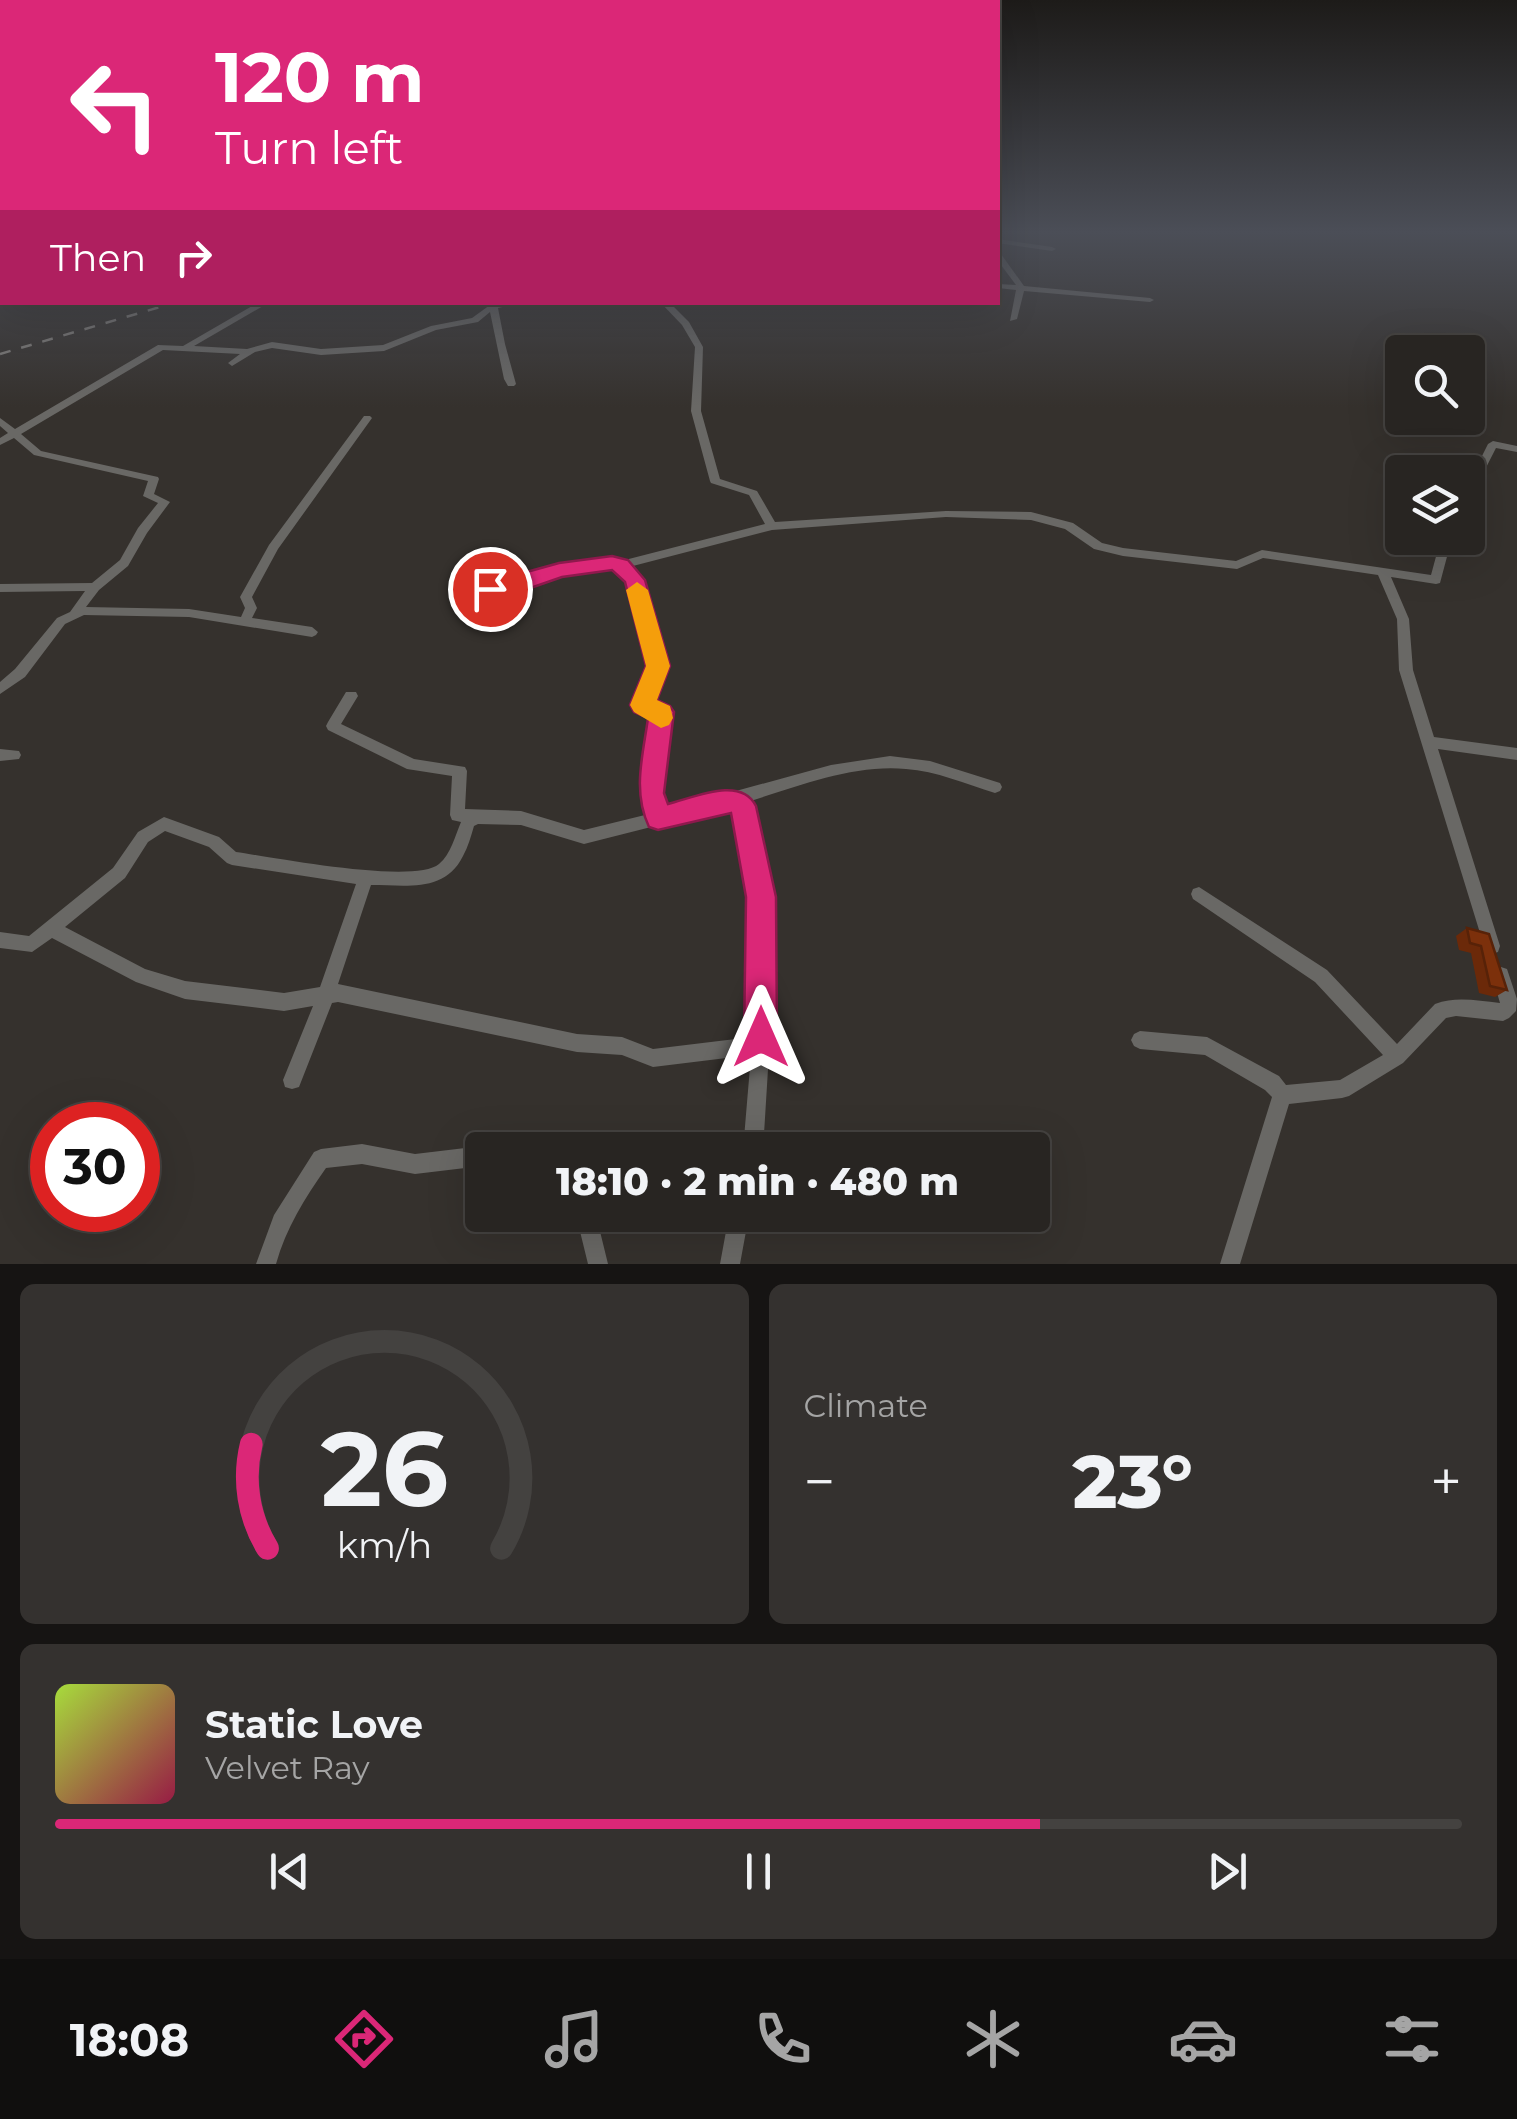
<!DOCTYPE html>
<html lang="en">
<head>
<meta charset="utf-8">
<style>
	body { margin:0; font-family:Montserrat,sans-serif; background:#34312f; color:#f1f3f6; height:100vh; display:flex; flex-direction:column; font-size:38px; white-space:nowrap }
	* { box-sizing:border-box; margin:0 }
	p { font-size:32px; color:#a5a5a5 }
	.icon { flex:none; width:55px; height:55px; fill:none; stroke:currentColor; stroke-width:2; stroke-linecap:round; stroke-linejoin:round }
	.map { position:relative; height:1264px; overflow:hidden }
	.sheet { display:flex; flex-direction:column; gap:20px; padding:20px; background:#161413; flex:1 }
	.sheet>* { flex:none }
	.banner { position:absolute; left:0px; top:0px; width:1000px; height:305px; box-shadow:0 10px 40px #0002,0 0 0 2px #444240; background:#db2777; color:#fff; overflow:hidden }
	.controls { position:absolute; left:1385px; top:335px; display:grid; gap:20px }
	.controls a { display:grid; place-items:center; width:100px; height:100px; border-radius:10px; background:#282522; box-shadow:0 10px 40px #0002,0 0 0 2px #444240; font-size:50px }
	.speed { position:absolute; left:30px; top:1102px; display:flex; gap:20px; font-size:50px; font-weight:700; text-align:center }
	.speed>* { display:grid; place-content:center; width:130px; height:130px; border-radius:50%; background:#282522; box-shadow:0 10px 40px #0002,0 0 0 2px #444240; line-height:1 }
	.speed .limit { border:15px solid #d22; background:#fff; color:#111 }
	.pin { position:absolute; display:grid; place-items:center; width:85px; height:85px; color:#fff; margin:-42px; border:5px solid #fff; border-radius:50%; box-shadow:0 2px 10px #0007 }
	.me { position:absolute; width:110px; margin:-55px; rotate:0deg; stroke-linejoin:round; filter:drop-shadow(0 0 8px #0008) }
	.turn { display:flex; align-items:center; gap:35px; height:210px; padding:0 50px; font-size:45px }
	.turn .icon { width:130px; height:130px; stroke-width:2.5 }
	.turn b { display:block; font-size:70px; line-height:85px }
	.then { display:flex; align-items:center; height:95px; padding:0 50px; background:#0003; gap:20px; font-size:38px }
	.big { font-size:75px; font-weight:800; line-height:1.1 }
	.sheet .card { flex:1; display:flex; flex-direction:column; justify-content:center; gap:15px; min-width:0; padding:0 35px; border-radius:15px; background:#34312f }
	.sheet .dial { align-items:center; gap:0 }
	.dial svg { height:260px; overflow:visible; fill:none; stroke:#444240; stroke-width:7; stroke-linecap:round; text-anchor:middle }
	.dial text { fill:#f1f3f6; stroke:none }
	.song { display:flex; align-items:center; gap:30px }
	.cover { width:120px; height:120px; border-radius:15px; background:linear-gradient(135deg,hsl(80 70% 55%),hsl(340 70% 35%)) }
	.played { height:10px; border-radius:5px; background:linear-gradient(90deg,#db2777 70%,#444240 70%) }
	.keys { display:flex; justify-content:space-around; direction:ltr }
	.heat { display:flex; justify-content:space-between; align-items:center; font-size:55px; direction:ltr }
	.sheet .tiles { flex:1; display:grid; gap:20px; grid-template-columns:1fr 1fr }
	.card:last-child { grid-column:span 2 }
	.trip { position:absolute; left:465px; top:1132px; width:585px; height:100px; border-radius:10px; background:#282522; box-shadow:0 10px 40px #0002,0 0 0 2px #444240; font-weight:800; line-height:100px; text-align:center }
	.menu { display:flex; height:160px; justify-content:space-around; align-items:center; background:#100f0e; color:#a5a5a5 }
	.menu .icon { width:70px; height:70px }
	.menu .current { color:#db2777 }
	.menu b { font-size:45px; color:#f1f3f6 }
	.map>svg:first-child { display:block }
	.lines { fill:none; stroke-linecap:round; stroke-linejoin:round }
	.street { fill:#696865; fill-rule:evenodd }
	.primary { stroke:#9f9d98; stroke-width:20 }
	.rail { stroke:#827f7b; stroke-width:2.5; stroke-dasharray:11 11; stroke-linecap:butt }
	.wall { fill:#6b2909 }
	.building { fill:#7c300b; stroke:#572208; stroke-width:2.5 }
	.route { fill:#db2777; stroke:#8e194d; stroke-width:2.5 }
	.slow { fill:#f59e0b }
</style>
</head>
<body>
<div class="map">
<svg width="1517" height="1264" viewBox="0 0 1517 1264">
	<rect width="100%" height="100%" fill="#35312d"/>
	<g class="lines">
		<path class="street" d="M1512,230H1517V233Z
			M998,239L1052,247L1056,249L1052,251L998,243Z
			M998,254H1001L1024,286L1150,298L1154,300L1150,302L1024,291L1017,319L1010,321L1016,290L998,288V284L1016,285L998,261Z
			M259,302H270L194,346L247,349L272,342L321,349L383,345L431,326L472,318L490,305V302H524L498,308L505,344L516,384L514,386H508L504,379L490,312L478,322L436,330L384,351L321,355L272,348L255,352L232,366L228,363L240,354L163,350L21,434L41,451L158,477L159,479L154,494L170,502L147,533L128,566L99,590L86,607L189,609L241,617L245,608L240,597L269,545L364,416H370L372,418L278,549L252,597L257,608L252,618L312,627L318,632L316,635L312,637L189,617L84,615L65,624L25,677L0,694V682L15,669L57,618L70,612L85,591L0,592V584L92,583L120,560L138,528L158,503L143,496L148,481L34,455L14,438L0,445V438L8,433L0,426V418L15,429L158,345L183,346Z
			M660,302H669L689,322L703,347L701,411L720,479L757,491L775,522L946,511L1031,512L1073,523L1102,543L1123,548L1236,561L1262,550L1431,575L1441,538H1452L1440,583L1436,584L1391,577L1409,619L1413,670L1434,737L1517,748V760L1438,749L1500,946L1498,952L1492,954L1486,952L1484,946L1399,670L1397,619L1378,575L1263,558L1237,569L1123,556L1094,549L1065,529L1031,520L946,517L772,530L629,567L641,580L664,666L650,702L666,709L668,713L658,793L663,811L831,765L890,756L930,761L1000,783L1002,787L1000,791L995,793C966,784 936,771 906,769C853,764 797,787 747,802L750,807L769,897L770,1037L763,1150H743L751,1055L653,1067L622,1055L577,1052L338,1002L332,1003L299,1087L292,1089L285,1087L283,1080L313,1006L284,1011L185,999L136,982L52,938L32,952L0,948V932L29,936L113,868L138,832L164,817L219,837L236,852C272,857 414,885 439,864C451,854 455,836 461,822L452,820L450,815L452,776L407,769L328,730L326,726L328,722L346,692H356L358,696L341,724L414,759L465,767L467,771L465,809L521,811L584,830L649,814L644,793L654,716L637,709L635,705L652,666L629,581L618,569L560,575L516,590L465,597L459,593L465,589L515,582L559,567L621,561L765,524L749,495L711,483L710,481L691,411L695,347L682,325ZM730,807L736,811L753,897L752,1037L653,1049L622,1037L577,1034L338,984L371,885C406,885 445,893 463,856C468,847 471,836 474,826L478,824L521,825L584,844ZM165,831L209,847L227,863L232,865L356,884L320,987L284,993L185,981L145,969L65,927L125,878L148,842Z
			M1493,441L1517,446V452L1496,448L1473,493L1468,496V484L1488,444Z
			M0,749L19,751L21,755L19,759L0,761Z
			M1199,887L1327,970L1397,1044L1435,1004C1457,996 1477,1001 1500,1003L1492,975L1495,969L1501,967L1507,969L1517,999L1516,1011L1509,1018L1503,1021L1456,1016L1446,1018L1403,1063L1349,1096L1342,1098L1289,1104L1240,1264H1220L1272,1097L1265,1090L1205,1055L1140,1049L1134,1046L1131,1040L1134,1034L1140,1031L1207,1037L1279,1076L1286,1085L1340,1080L1383,1055L1315,982L1193,899L1191,894L1193,889Z
			M362,1144L415,1154L482,1146L489,1150H482V1166L415,1174L362,1164L326,1168C305,1198 286,1228 276,1264H256L274,1215L314,1152L321,1149Z
			M576,1215H596L608,1264H588Z
			M729,1215H749L740,1264H720Z"/>
		<path class="primary" d="M0,234L2,233"/>
		<path class="rail" d="M0,354L177,302"/>
	</g>
	<path class="wall" d="M1467,928L1489,934L1507,990L1495,997L1479,993L1471,953L1459,950L1456,936Z"/>
	<path class="building" d="M1467,928L1489,934L1507,990L1490,986L1481,946L1470,943Z"/>
	<linearGradient id="sky" x2="0" y2="1"><stop stop-color="#1d1b19"/><stop offset="0.57" stop-color="#4b4e57"/><stop offset="1" stop-color="#4b4e57" stop-opacity="0"/></linearGradient>
	<rect width="1517" height="407" fill="url(#sky)"/>
	<path class="route" d="M612,556L628,560L645,580L670,666L657,700L670,706L674,712L664,793L668,804C693,798 741,775 756,806L776,897L777,1037L772,1048L761,1053L749,1048L744,1037L746,897L731,813L658,830L649,827C632,791 643,755 648,718L634,712L630,705L646,666L625,582L612,570L562,577L516,593L490,597L480,589L483,584L559,563Z"/>
	<path class="slow" d="M637,582L648,590L670,666L657,700L670,706L673,718L669,725L661,728L634,712L630,705L646,666L626,590Z"/>
</svg>
<div class="controls">
<a><svg class="icon" aria-label="search" viewBox="0 0 24 24"><circle cx="10" cy="10" r="6"/><path d="M15 15l6 6"/></svg></a>
<a><svg class="icon" aria-label="layers" viewBox="0 0 24 24"><path d="M12 4l9 5-9 5-9-5zM3 14l9 5 9-5"/></svg></a>
</div>
<div class="speed"><div class="limit">30</div></div>
<div class="pin" style="left:490px;top:589px;background:#d93025"><svg class="icon" aria-label="arrive" viewBox="0 0 24 24"><path d="M6 21V4h12l-3 4 3 4H6"/></svg></div>
<svg class="me" style="left:761px;top:1037px" viewBox="-20 -20 40 40"><path d="M0-17L14 15 0 8-14 15z" fill="#db2777" stroke="#fff" stroke-width="4"/></svg>
<div class="trip">18:10 · 2 min · 480 m</div>
<div class="banner">
<div class="turn"><svg class="icon" aria-label="left" viewBox="0 0 24 24"><path d="M17 20v-9H6M10 6l-5 5 5 5"/></svg><div><b>120 m</b>Turn left</div></div>
<div class="then">Then<svg class="icon" aria-label="right" viewBox="0 0 24 24"><path d="M7 20v-9h11M14 6l5 5-5 5"/></svg></div>
</div>
</div>
<section class="sheet">
<div class="tiles">
<div class="card dial"><svg viewBox="0 0 100 80">
<path d="M14 69A42 42 0 1 1 86 69"/>
<path d="M14 69A42 42 0 0 1 9 37" stroke="#db2777"/>
<text x="50" y="56" font-size="32" font-weight="700">26</text>
<text x="50" y="72" font-size="11">km/h</text>
</svg></div>
<div class="card"><p>Climate</p>
<div class="heat"><a>−</a><b class="big">23°</b><a>+</a></div>
</div>
<div class="card">
<div class="song"><i class="cover"></i><div><b>Static Love</b><p>Velvet Ray</p></div></div>
<div class="played"></div>
<div class="keys"><svg class="icon" aria-label="previous" viewBox="0 0 24 24"><path d="M18 5L8 12l10 7zM5 5v14"/></svg><svg class="icon" aria-label="pause" viewBox="0 0 24 24"><path d="M8 5v14M16 5v14"/></svg><svg class="icon" aria-label="next" viewBox="0 0 24 24"><path d="M6 5l10 7-10 7zM19 5v14"/></svg></div>
</div>
</div>
</section>
<nav class="menu">
<b>18:08</b>
<svg class="icon current" aria-label="directions" viewBox="0 0 24 24"><path d="M12 3l9 9-9 9-9-9zM9 14v-3h6M13 9l2 2-2 2"/></svg>
<svg class="icon" aria-label="music" viewBox="0 0 24 24"><path d="M9 18V5l10-2v13"/><circle cx="6" cy="18" r="3"/><circle cx="16" cy="16" r="3"/></svg>
<svg class="icon" aria-label="phone" viewBox="0 0 24 24"><path d="M5 4h4l2 5-3 2q2 4 5 5l2-3 5 2v4C11 20 4 13 5 4z"/></svg>
<svg class="icon" aria-label="climate" viewBox="0 0 24 24"><path d="M12 3v18M4 7l16 10M4 17L20 7"/></svg>
<svg class="icon" aria-label="car" viewBox="0 0 24 24"><path d="M5 17H2v-5l4-1 3-4h7l3 4 3 1v5h-3M9 17h6M6 11h13"/><circle cx="7" cy="17" r="2"/><circle cx="17" cy="17" r="2"/></svg>
<svg class="icon" aria-label="filters" viewBox="0 0 24 24"><path d="M4 7h16M4 17h16"/><circle cx="9" cy="7" r="2"/><circle cx="15" cy="17" r="2"/></svg>
</nav>
</body>
</html>
